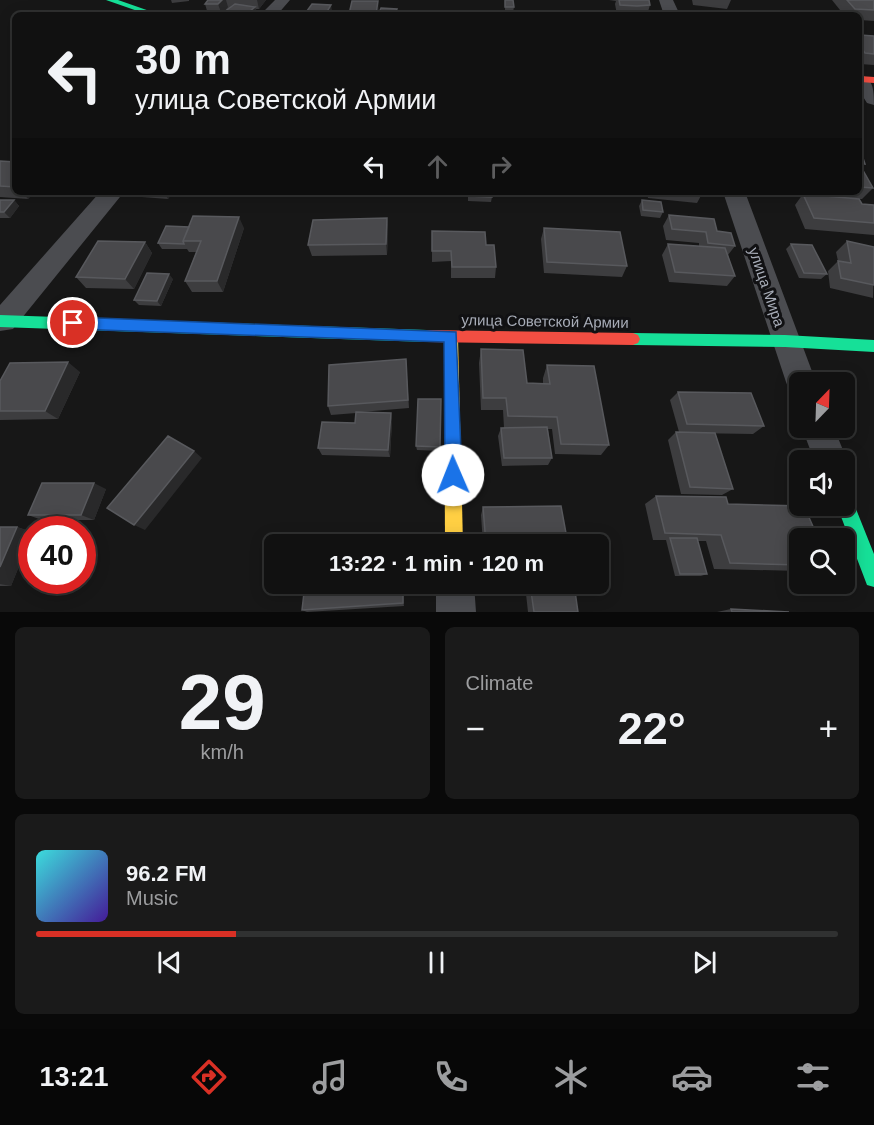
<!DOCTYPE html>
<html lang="en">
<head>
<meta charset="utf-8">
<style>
	body { margin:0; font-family:Arial,sans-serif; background:#1a1a1a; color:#f1f3f6; height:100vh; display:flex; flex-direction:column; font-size:22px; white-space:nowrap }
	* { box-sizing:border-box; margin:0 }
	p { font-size:20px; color:#9c9d9f }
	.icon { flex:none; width:33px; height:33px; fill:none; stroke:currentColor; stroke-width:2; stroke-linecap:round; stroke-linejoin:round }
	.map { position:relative; height:612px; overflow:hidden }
	.details { display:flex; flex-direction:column; gap:15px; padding:15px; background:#090909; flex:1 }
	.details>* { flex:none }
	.banner { position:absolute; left:12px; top:12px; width:850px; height:183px; border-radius:9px; box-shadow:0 3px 15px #0003,0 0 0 2px #303131; background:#111; color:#f1f3f6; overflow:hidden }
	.needle { width:39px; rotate:23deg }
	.buttons { position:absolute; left:789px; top:372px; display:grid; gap:12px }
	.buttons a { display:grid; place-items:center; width:66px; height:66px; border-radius:9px; background:#111; box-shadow:0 3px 15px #0003,0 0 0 2px #303131; font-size:30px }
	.speed { position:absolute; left:18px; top:516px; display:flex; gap:12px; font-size:30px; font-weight:700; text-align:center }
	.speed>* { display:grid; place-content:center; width:78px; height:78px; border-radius:50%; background:#111; box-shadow:0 3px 15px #0003,0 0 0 2px #303131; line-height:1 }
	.speed .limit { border:9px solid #d22; background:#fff; color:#111 }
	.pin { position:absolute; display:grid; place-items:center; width:51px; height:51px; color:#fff; margin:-26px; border:3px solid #fff; border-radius:50%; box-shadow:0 2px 6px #0007 }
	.me { position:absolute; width:66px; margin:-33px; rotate:359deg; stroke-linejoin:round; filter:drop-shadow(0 0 4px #0008) }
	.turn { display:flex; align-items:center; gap:21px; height:126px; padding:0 24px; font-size:27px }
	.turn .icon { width:78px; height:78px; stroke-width:2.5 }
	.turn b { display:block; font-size:42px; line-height:51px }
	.lanes { display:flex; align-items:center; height:57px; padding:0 24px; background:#0003; justify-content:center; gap:30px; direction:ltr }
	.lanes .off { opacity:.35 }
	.big { font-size:45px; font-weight:800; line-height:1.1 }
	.details .card { flex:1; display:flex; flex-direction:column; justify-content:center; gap:9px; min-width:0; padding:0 21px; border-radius:9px; background:#1a1a1a }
	.details .dial { align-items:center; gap:0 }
	.dial b { font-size:78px; line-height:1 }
	.song { display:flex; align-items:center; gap:18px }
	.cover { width:72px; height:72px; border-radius:9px; background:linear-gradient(135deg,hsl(180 70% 55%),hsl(260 70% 35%)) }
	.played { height:6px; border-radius:3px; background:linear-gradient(90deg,#d93025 25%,#303131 25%) }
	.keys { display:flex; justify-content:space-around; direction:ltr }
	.heat { display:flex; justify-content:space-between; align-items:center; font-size:33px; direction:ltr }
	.details .tiles { flex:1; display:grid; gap:15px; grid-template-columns:1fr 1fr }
	.card:last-child { grid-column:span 2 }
	.trip { position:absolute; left:264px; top:534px; width:345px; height:60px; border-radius:9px; background:#111; box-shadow:0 3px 15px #0003,0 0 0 2px #303131; font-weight:800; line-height:60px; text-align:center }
	.dock { display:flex; height:96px; justify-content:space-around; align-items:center; background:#070707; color:#9c9d9f }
	.dock .icon { width:42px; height:42px }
	.dock .on { color:#d93025 }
	.dock b { font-size:27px; color:#f1f3f6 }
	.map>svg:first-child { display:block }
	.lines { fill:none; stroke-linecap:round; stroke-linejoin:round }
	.street { fill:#4b4c50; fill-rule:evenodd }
	.fast { fill:#16e098; fill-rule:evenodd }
	.slow { fill:#ffcf43; fill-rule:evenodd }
	.jam { fill:#f24e42; fill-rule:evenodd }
	.wall { fill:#3d3d3f }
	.shaded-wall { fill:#29292a }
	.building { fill:#49494c; stroke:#58595d; stroke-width:1.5 }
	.route { fill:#1a73e8; stroke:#114b97; stroke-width:1.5 }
	.labels { text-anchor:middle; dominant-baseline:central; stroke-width:6; stroke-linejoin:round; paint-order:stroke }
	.street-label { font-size:15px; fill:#a8adb8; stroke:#111113 }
</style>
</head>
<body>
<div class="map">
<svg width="874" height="612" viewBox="0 0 874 612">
	<rect width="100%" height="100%" fill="#171717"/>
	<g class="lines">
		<path class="street" d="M275,0H290L277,15H260Z
			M659,0H673L680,15H664Z
			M860,75C874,78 874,92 874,105L867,103L860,92Z
			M100,192H124L13,329L0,331V305Z
			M723,192H745L816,382H800V395L790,392L786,382Z
			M802,428H834L847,460L844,465V460H814Z
			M436,584H474L476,612H436Z"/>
		<path class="fast" d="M106,0H118L161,15H149Z
			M0,315L427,330L432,332L434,336L432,340L427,342L0,327Z
			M633,333L785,335L874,340V352L785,347L633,345L628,343L626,339L628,335Z
			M844,492L850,494L874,554V587L867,585L837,506H844Z"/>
		<path class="slow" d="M451,331L456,333L458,337L463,544H445L444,337L446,333Z"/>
		<path class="jam" d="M860,76L874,77V83L860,82Z
			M427,330L633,333L638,335L640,339L638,343L633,345L427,342L422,340L420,336L422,332Z"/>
	</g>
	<path class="wall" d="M171,0H189V1L172,3Z
		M208,0H266L259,9H256L257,13L254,15L208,14L205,4Z
		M505,0L514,7L513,12H505Z
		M609,0H649L650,5L647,15H617L615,4L616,1Z
		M692,0H731L727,9L693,5Z
		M832,0H874V21L860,20V15H844Z
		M379,12L378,15H350L349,14Z
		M860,35L874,36V65L860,64Z
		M860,149L865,164L861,168L873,188L862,199H859L862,204L874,205V235L805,229L795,205L803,194H808L807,192H860Z
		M0,161L15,162V192H34L28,199L0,197Z
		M139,192H173L168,199L142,197Z
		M468,192L492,197L491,202L468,201Z
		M647,192H703L697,203L648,198Z
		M0,200H14L19,206L10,218H0Z
		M642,200L663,212L660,218L641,216L639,206Z
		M669,215L717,231L735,246L728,255L735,276L727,286L669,282L662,255L668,244L699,246V243L666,240L663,226Z
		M387,218L388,229L387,255L312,256L308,245Z
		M244,228L223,292H192L185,281L196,252H189L187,249H162L158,243Z
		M544,228L627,266L622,277L544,273L541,239Z
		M432,231L486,245L496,267L495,278H451V261L432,262Z
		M847,241L874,247L873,298L830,288L828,271L838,261L836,252Z
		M145,242L152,253L134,289L86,288L76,277Z
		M791,244L827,274L821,279L799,278L786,249Z
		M173,279L161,306L139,305L134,300Z
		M481,349L527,383L543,384V378L547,365L609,445L601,455L555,454L552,429H548L552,458L548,465L502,466L498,436L501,428H504L503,410H481L479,363Z
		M406,359L409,408L361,412L391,413L392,421L390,457L322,455L318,448L355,423L356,413L331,415L328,406Z
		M80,372L58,419L0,420V381Z
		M678,392L764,426L753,434L691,433L733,489L722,495L681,494L668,440L676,432H679L670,400Z
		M441,399L440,451L417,450L416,446Z
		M106,489L94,520H42L28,515Z
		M656,496L728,504L800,538V571L714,569L706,541H697L707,574L701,576H675L666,540H653L645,504Z
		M483,507L568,544H483L481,515Z
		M0,527H17L32,532V534L11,586H0Z
		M305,584H404V606L307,612L302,610Z
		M486,584H574L578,612H528L525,585H486Z
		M731,609L789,612H717Z"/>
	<path class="shaded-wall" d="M222,0H226L228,7L222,15L218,4Z
		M257,0H266L259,9Z
		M378,1L379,12L378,15H376Z
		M331,5L333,15H325Z
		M255,7L257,13L254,15H245Z
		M22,192H34L28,199Z
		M166,192H173L168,199L165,194Z
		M14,200L19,206L10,218L4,212Z
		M239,217L244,228L223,292L217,281Z
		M387,218L388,229L387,255L386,244Z
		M145,242L152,253L134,289L125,279Z
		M169,274L173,279L161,306L157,301Z
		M68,362L80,372L58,419L45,411Z
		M391,413L392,421L390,457L388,450Z
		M194,451L202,458L145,530L134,525Z
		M94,483L106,489L94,520L81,515Z
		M17,527L32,532V534L11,586L0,584V567Z
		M403,584H404V606L403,603Z"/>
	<path class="building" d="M208,0H222L218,4H205Z
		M505,0H513L514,7H505Z
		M619,0H649L650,5L637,6L620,5Z
		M847,0H874V10L855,9Z
		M352,1H378L376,14H349Z
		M235,4L255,7L245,15H220Z
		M312,4L331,5L325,15H304Z
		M381,8L397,9L395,15H378Z
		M701,12L752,15H702Z
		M860,35L874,36V54L865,53L860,46Z
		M860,149L865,164L860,163Z
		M0,161L15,162V187L0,186Z
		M860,165L873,188L860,187Z
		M149,192H166L165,194Z
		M468,192H492V197L468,196Z
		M803,194L859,199L862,204L874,205V223L814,218Z
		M0,200H14L4,212H0Z
		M642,200L661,202L663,212L643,210Z
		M669,215L714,219L717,231L731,233L735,246L708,243L706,232L672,229Z
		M193,216L239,217L217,281H185L201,241H183Z
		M387,218L386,244L308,245L313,220Z
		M166,226L189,227L183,241L184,244L158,243Z
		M544,228L620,232L627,266L547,262Z
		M432,231L485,232L486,245H494L496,267H452L451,251H432Z
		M98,241L145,242L125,279L76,277Z
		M847,241L874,247V285L841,278L838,261L851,263Z
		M668,244L725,248L735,276L675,272Z
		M791,244L812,245L827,274L804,273Z
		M147,273L169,274L157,301L134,300Z
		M481,349L523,350L527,383L550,384L547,365L594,366L609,445L561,444L557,417L508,416L506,398H483Z
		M406,359L408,400L328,406L329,365Z
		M68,362L45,411H0V381L10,363Z
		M678,392L751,393L764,426L687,424Z
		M418,399H441L440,447L416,446Z
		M356,412L391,413L388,450L318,448L322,422L355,423Z
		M547,427L552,458H504L501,428Z
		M676,432L715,433L733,489L690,487Z
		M168,436L194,451L134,525L107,508Z
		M42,483H94L81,515H28Z
		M656,496L726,497L728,504L804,506L818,538H800V565L730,563L721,535L665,533Z
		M561,506L568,544H486L483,507Z
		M0,527H17L0,567Z
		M402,533V544H308L309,539Z
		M670,538H697L707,574H680Z
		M305,584H403V603L302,610Z
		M530,584H574L578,612H534Z
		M731,609L789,612H732Z"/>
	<path class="route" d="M73,317L456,332L462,475L459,481L453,484L447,481L445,475L444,342L73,329L66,323Z"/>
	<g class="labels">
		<g class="street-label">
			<text transform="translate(767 287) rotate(71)">улица Мира</text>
			<text transform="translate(545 321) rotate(1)">улица Советской Армии</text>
		</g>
	</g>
</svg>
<div class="buttons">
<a><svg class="needle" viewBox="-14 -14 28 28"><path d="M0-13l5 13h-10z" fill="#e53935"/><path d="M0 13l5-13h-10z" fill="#9c9d9f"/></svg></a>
<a><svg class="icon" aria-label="sound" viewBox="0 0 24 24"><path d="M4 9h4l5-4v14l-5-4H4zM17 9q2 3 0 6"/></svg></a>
<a><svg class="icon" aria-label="search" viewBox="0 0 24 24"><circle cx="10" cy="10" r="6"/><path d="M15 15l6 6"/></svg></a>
</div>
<div class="speed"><div class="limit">40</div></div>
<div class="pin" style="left:73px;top:323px;background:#d93025"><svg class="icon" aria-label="arrive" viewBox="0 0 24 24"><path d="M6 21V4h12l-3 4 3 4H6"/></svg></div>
<svg class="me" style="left:453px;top:475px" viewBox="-20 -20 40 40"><circle r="19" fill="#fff"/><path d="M0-13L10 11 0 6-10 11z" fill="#1a73e8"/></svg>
<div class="trip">13:22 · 1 min · 120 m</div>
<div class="banner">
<div class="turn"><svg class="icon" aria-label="left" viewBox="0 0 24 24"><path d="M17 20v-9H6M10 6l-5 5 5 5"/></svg><div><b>30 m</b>улица Советской Армии</div></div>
<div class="lanes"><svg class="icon" aria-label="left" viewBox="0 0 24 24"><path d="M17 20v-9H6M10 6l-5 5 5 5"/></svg><svg class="icon off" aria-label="ahead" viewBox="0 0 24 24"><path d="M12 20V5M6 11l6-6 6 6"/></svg><svg class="icon off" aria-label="right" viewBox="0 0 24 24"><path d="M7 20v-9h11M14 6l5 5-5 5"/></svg></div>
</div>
</div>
<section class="details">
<div class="tiles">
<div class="card dial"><b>29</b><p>km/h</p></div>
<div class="card"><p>Climate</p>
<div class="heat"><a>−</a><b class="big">22°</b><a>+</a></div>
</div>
<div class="card">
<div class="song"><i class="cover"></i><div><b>96.2 FM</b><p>Music</p></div></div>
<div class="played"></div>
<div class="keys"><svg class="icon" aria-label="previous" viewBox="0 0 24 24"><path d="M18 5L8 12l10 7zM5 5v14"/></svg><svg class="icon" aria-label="pause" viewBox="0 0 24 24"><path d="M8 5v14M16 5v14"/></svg><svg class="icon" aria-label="next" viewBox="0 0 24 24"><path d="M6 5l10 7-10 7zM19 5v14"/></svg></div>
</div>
</div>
</section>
<nav class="dock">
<b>13:21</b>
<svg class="icon on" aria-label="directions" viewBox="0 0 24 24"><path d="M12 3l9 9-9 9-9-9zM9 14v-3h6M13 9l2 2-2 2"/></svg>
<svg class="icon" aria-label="music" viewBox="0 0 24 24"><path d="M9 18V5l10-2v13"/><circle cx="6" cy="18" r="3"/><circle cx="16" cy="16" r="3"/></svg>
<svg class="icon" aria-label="phone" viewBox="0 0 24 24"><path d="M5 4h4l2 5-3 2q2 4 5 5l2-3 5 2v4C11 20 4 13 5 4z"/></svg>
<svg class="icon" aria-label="climate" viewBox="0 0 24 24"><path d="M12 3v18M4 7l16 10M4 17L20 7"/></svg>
<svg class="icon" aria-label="car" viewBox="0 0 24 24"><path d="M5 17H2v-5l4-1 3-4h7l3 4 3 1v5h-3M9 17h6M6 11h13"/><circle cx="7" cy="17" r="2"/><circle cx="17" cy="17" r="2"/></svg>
<svg class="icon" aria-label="filters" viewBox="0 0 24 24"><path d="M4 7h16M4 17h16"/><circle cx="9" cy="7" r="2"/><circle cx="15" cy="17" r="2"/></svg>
</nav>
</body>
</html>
